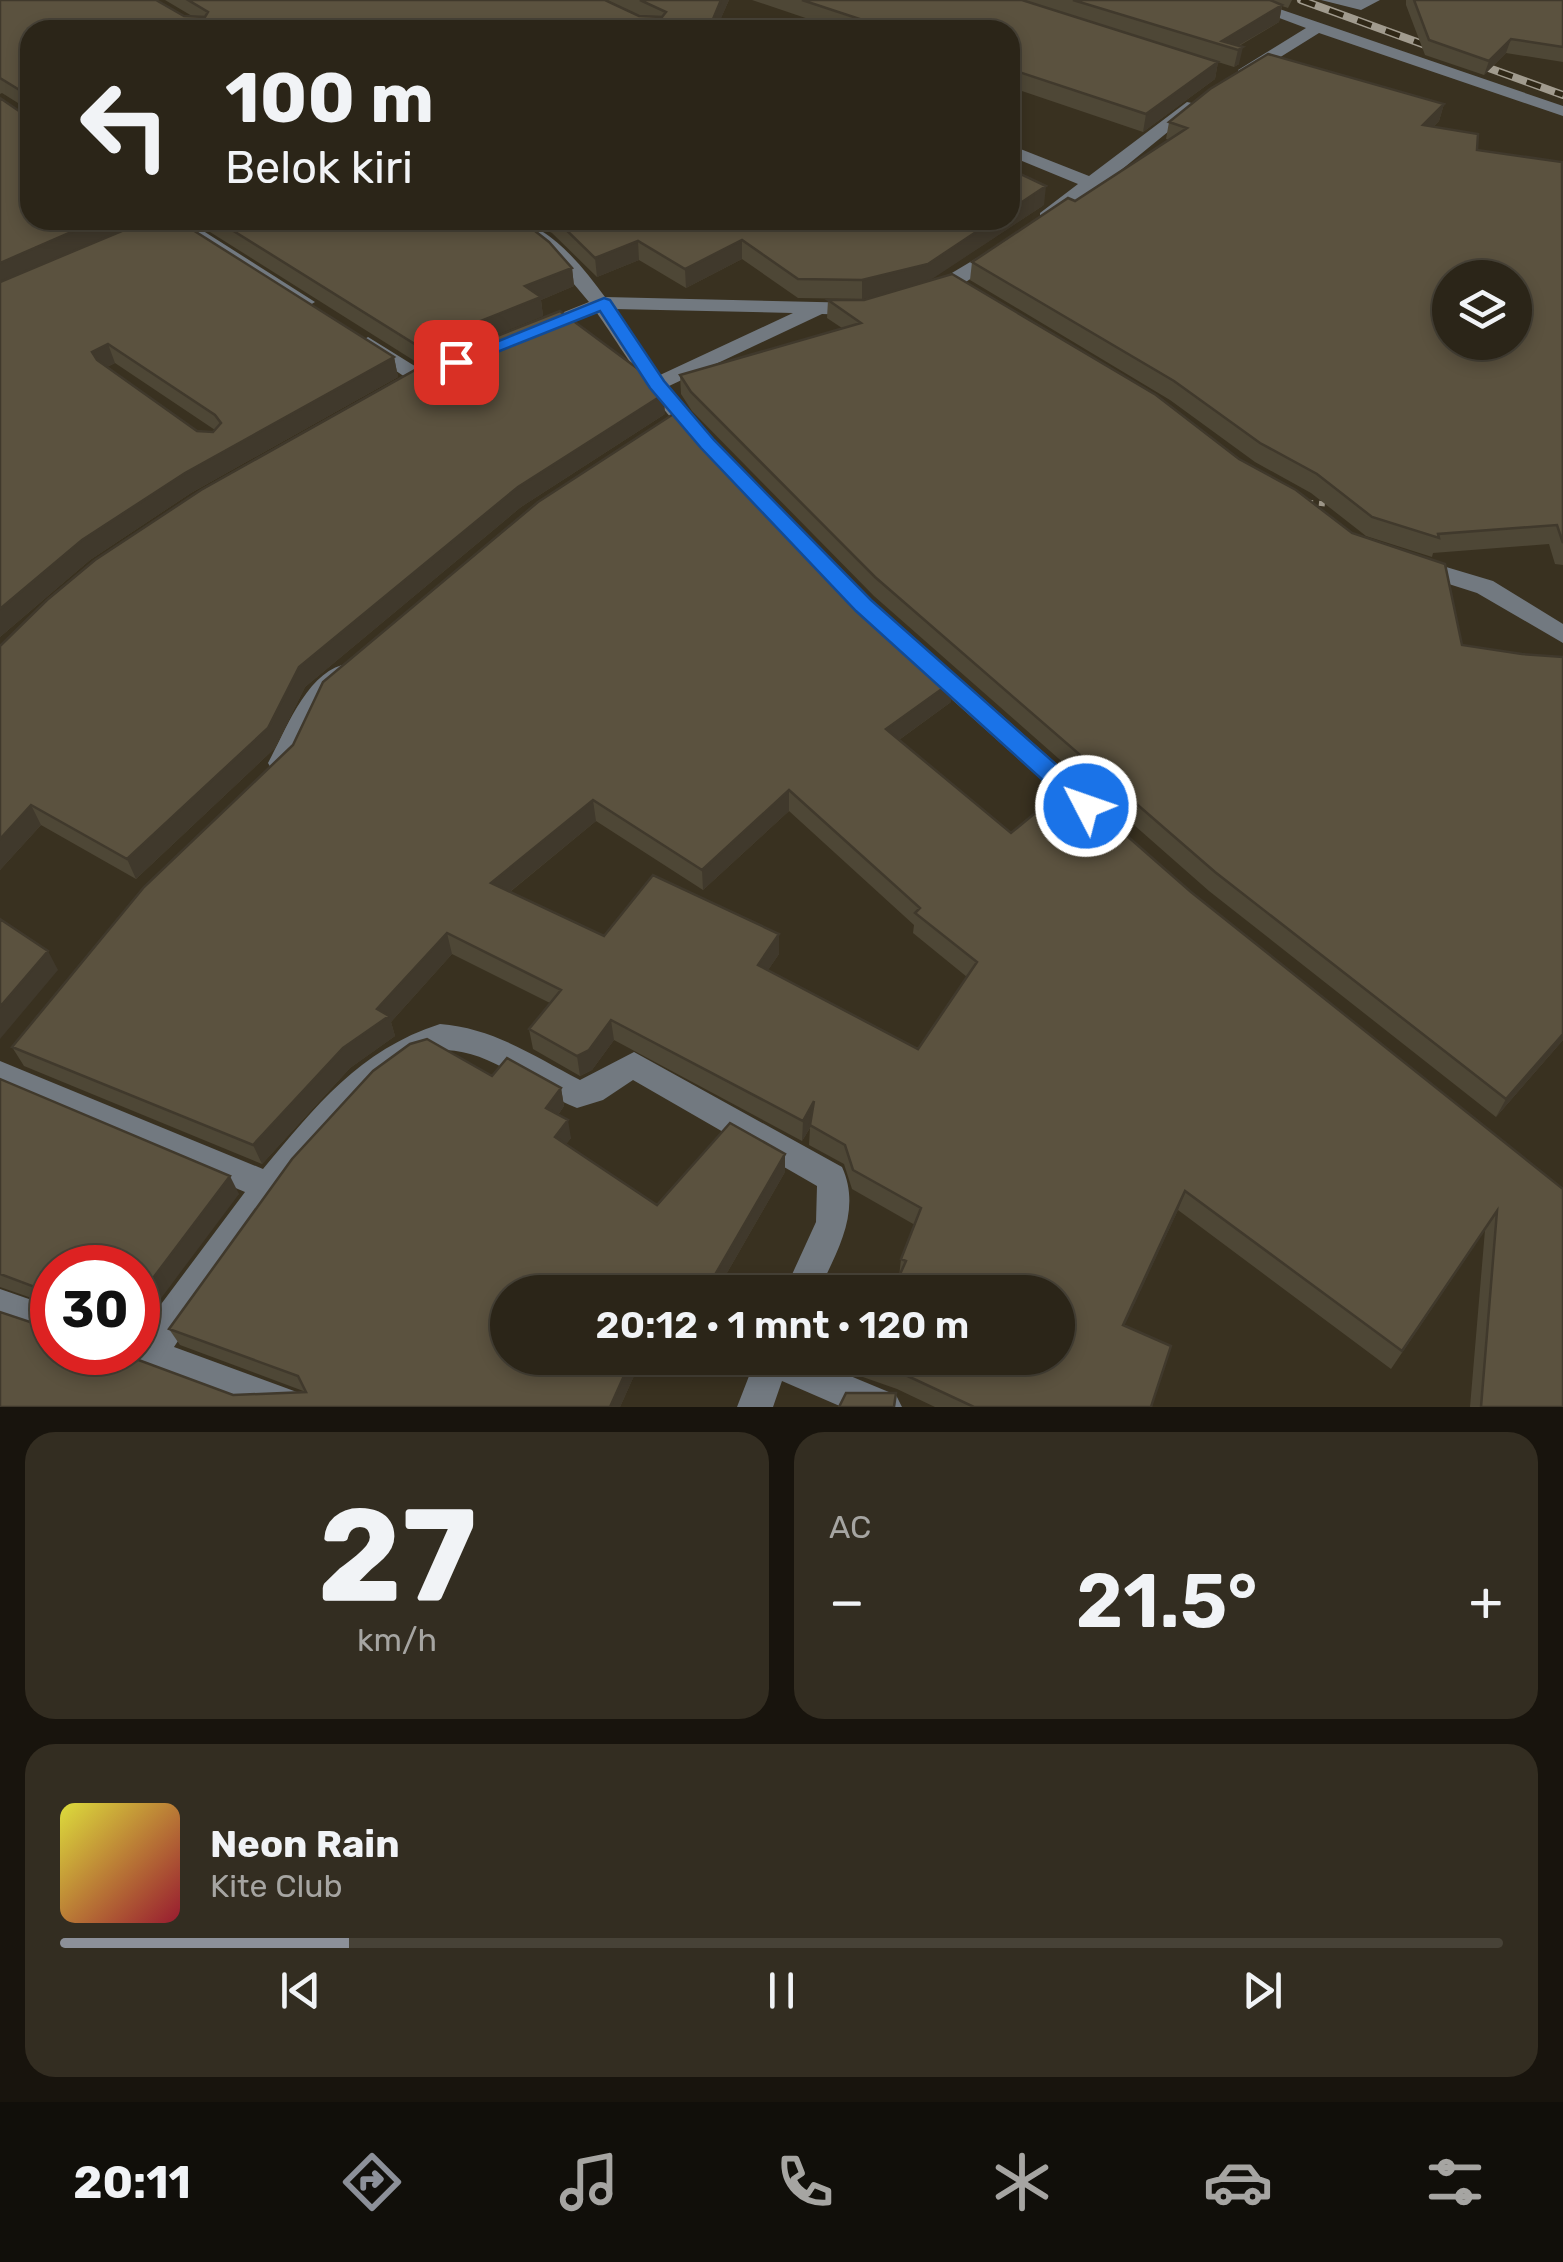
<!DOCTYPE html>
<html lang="id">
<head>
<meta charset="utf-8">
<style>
	body { margin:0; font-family:Rubik,sans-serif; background:#332d21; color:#f1f3f6; height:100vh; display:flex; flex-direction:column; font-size:38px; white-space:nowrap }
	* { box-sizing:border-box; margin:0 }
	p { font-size:32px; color:#a6a5a2 }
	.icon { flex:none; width:55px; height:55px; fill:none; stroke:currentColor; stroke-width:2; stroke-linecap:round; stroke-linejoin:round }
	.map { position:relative; height:1407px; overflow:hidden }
	.details { display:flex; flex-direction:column; gap:25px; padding:25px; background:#18140d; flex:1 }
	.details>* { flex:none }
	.banner { position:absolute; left:20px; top:20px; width:1000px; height:210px; border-radius:30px; box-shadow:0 5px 15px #0003,0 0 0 2px #474237; background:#2b2518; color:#f1f3f6; overflow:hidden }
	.fabs { position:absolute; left:1432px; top:260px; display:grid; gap:20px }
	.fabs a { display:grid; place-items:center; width:100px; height:100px; border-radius:50%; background:#2b2518; box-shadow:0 5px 15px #0003,0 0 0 2px #474237; font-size:50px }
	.speed { position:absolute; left:30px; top:1245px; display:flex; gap:20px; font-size:50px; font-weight:700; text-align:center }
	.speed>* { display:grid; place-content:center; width:130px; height:130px; border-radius:50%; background:#2b2518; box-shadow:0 5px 15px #0003,0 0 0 2px #474237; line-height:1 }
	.speed .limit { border:15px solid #d22; background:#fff; color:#111 }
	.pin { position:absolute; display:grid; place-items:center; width:85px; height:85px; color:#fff; margin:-42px; border-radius:20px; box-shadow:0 5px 15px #0006 }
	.me { position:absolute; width:110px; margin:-55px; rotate:311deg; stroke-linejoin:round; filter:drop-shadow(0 0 8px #0008) }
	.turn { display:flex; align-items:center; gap:35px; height:210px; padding:0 40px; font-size:45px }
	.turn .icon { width:130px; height:130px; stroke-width:2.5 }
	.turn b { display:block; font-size:70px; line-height:85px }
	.big { font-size:75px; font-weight:600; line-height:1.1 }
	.details .widget { flex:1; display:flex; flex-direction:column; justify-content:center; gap:15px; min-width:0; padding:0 35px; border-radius:30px; background:#332d21 }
	.details .dial { align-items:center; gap:0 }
	.dial b { font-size:130px; line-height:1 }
	.song { display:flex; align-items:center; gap:30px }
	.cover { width:120px; height:120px; border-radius:15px; background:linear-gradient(135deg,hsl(60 70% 55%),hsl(350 70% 35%)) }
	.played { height:10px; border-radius:5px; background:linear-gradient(90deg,#8c9099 20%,#474237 20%) }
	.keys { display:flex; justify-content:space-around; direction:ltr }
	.heat { display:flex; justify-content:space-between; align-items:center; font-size:55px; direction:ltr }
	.details .tiles { flex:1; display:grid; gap:25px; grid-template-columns:1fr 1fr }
	.widget:last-child { grid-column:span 2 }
	.trip { position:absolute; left:490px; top:1275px; width:585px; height:100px; border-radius:50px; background:#2b2518; box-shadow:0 5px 15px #0003,0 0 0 2px #474237; font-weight:600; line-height:100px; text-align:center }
	.tab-bar { display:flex; height:160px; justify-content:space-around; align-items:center; background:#110f0a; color:#a6a5a2 }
	.tab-bar .icon { width:70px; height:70px }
	.tab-bar .on { color:#8c9099 }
	.tab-bar b { font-size:45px; color:#f1f3f6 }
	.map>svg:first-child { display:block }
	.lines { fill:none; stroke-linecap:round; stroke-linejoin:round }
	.path { stroke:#9d9688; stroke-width:5; stroke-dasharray:6 6; stroke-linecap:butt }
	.minor { fill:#727980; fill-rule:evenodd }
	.rail-casing { stroke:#a19b8e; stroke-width:8 }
	.rail { stroke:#2f2716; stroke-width:5; stroke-dasharray:15; stroke-linecap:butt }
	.wall { fill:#4e4736; fill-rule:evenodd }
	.shaded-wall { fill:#40392c }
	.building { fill:#5b523f; stroke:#40392c; stroke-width:2.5; fill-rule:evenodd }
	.route { fill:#1a73e8; stroke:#114b97; stroke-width:2.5 }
</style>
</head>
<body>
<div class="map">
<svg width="1563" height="1407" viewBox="0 0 1563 1407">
	<rect width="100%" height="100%" fill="#393120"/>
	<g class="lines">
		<path class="path" d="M1307,502L1334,505"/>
		<path class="minor" d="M1232,0H1253L1563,106V116L1319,33L1250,76H1238V70L1306,28Z
			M1321,0H1380L1361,10Z
			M1187,102L1201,105L1099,188L1052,221H1040V213L1078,184L1010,156V145L1089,176Z
			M164,220H186L315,302L305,308L298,306Z
			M505,220C547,220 581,265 605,297L861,303L871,309L861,315L822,314L669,386L709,434L698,440C672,433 616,339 597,313L543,334H529V326L589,302L563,271ZM614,309L793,313L660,375Z
			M997,246L1004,248V256L960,286L929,298L920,292Z
			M368,337L426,373V381L405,393H391V385L405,377L361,347L358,343Z
			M1416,558L1493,581L1563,624V643L1477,593L1408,571L1405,566L1408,561Z
			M928,655L937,658L1101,803L1105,810L1101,817H1083L919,670L916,664L919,658Z
			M342,665L354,674L318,713L308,743L290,770H272L268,763C285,732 305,676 342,665Z
			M440,1024C493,1028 534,1056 580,1080L634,1052L842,1167C862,1211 837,1252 818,1292H784L816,1222L817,1186L633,1080L603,1100L577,1108C533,1091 495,1052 446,1050C367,1048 218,1284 174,1347L305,1395L311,1407H244L126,1364L121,1352H138V1335L245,1192L0,1088V1061L263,1169C316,1106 359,1050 440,1024Z
			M0,1289L52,1307V1339L0,1321Z
			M756,1358H807L896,1395L902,1407H842L782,1381L773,1407H737Z"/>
		<defs>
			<path id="rail" d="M1301,0L1563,95"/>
		</defs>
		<use href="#rail" class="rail-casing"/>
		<use href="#rail" class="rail"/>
	</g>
	<path class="wall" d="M0,0L192,16L165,0H605L640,16L607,0H729L717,27L30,220L394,357L398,377L191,493L90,560L0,637V98L22,113H27L26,108L2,93L0,94ZM115,363L215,430L213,432L197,431L107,367Z
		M752,0H1292L1288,8L1282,6L1279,22L1239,46V64L1234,67L1218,62L1215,79L1143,132L1010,87V30H841Z
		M1406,0H1563V62L1506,53L1484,75L1425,55L1406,5Z
		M1444,104L1439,121L1433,127L1477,150L1563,164V565L1555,564L1549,544L1433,553L1432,557L1366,536L1311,493L1255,462L1170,400L970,280L972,262L1075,201L1169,140L1166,139L1169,122Z
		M1044,205L928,281L1462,645L1563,1040L1496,1117L1209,891L874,596L692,411L681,394L680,375L842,328L827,318L828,300H864L907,288L862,299L798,298L742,259L686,288L639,260L597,277L552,233L526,220H1010Z
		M191,220H521L572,268L574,286L541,300L543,316L421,365Z
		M665,414L521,507L305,687L275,748L136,879L41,825L0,870V646Z
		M951,702L899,740L1011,833L1191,892L1563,1189V1407H1470L1485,1230L1391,1369L1178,1210L1124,1325L1151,1407H935L897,1389L860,1376L862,1358L899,1277L901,1259L915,1225L852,1189L844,1164L809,1145L810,1128L802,1141L614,1040L592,1070L580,1076L533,1049L529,1029L550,1003L452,954L391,1022L395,1036L350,1068L262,1164L24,1066L12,1047L144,887ZM789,811L914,925L913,933L967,977L918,1049L768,970L779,954L604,936L510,892L596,821L703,890Z
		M492,1076L561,1088L564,1106L558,1115L571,1138L566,1144L657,1205L785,1172L716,1292H508V1358H642L620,1407H0L42,1326L43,1302L0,1287V1079L239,1194L138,1268L52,1352L233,1395L306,1392L180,1345L169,1329Z"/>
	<path class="shaded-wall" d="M721,0H729L716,30L711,24Z
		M1282,5L1279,22L1234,48L1222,41Z
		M1511,39L1506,53L1484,75L1489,61Z
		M1243,47L1239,64L1234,67L1238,50Z
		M1218,62L1215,79L1143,132L1146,114Z
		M1444,104L1439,121L1418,142L1423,125Z
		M1046,186L1044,205L926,283L862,299V280L994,220H1010V210Z
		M99,220H147L0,285V263Z
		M742,240V259L686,288L685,269Z
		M638,241L639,260L597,277L595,258Z
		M572,268L574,286L541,300L543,316L421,365L418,346L525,286Z
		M108,344L115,363L99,371L92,352Z
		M394,357L398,377L191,493L90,560L0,637V609L82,540L185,473Z
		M664,394L665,414L521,507L305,687L275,748L136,879L127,859L299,667L518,487Z
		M953,681L951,702L885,750L886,729Z
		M789,790V811L703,890L702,870Z
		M593,800L596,821L496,903L491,883Z
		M31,805L41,825L0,870V839Z
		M447,933L452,954L391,1022L395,1036L350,1068L262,1164L253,1145Z
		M779,934V954L758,985V965Z
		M48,951L58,970L0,1039V1007Z
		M611,1020L614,1040L592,1070L580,1076L577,1056Z
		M1563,1034V1040L1496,1117L1506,1099Z
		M561,1088L564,1106L550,1126L546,1108Z
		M814,1101V1121L802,1141L803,1121Z
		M568,1120L571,1138L558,1155L555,1137Z
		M785,1154V1172L716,1292H705Z
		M230,1176L239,1194L138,1329V1298Z
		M1185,1191L1178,1210L1117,1342L1123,1325Z
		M632,1358H642L620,1407H610Z"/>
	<path class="building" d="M0,0H156L184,16L205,17L208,12L188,0H605L639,16L662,17L666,12L640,0H721L711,24L723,30H30V220H99L0,263V98L22,113H27L26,94L0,78Z
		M802,0H1022L1218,62L1146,114L1010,69V30H893Z
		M1073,0H1270L1282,5L1222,41L1243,47L1238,50Z
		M1414,0H1563V47L1511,39L1489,61L1429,40Z
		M1268,54L1444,104L1423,125L1478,134L1477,150L1562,162L1563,543L1557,525L1438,534L1439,538L1372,517L1317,474L1260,443L1174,381L972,262L1068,198L1075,201L1187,128L1169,122L1210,89ZM1450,278H1515V342H1450Z
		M1010,169L1046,186L1010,210Z
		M148,220H177L394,357L185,473L82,540L0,609V282ZM108,344L215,415L221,423L213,432L197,431L97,360L92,352Z
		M216,220H521L549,242L572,268L525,286L541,297L418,346Z
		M556,220H994L928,264L862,280L798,279L742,240L685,269L638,241L595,258Z
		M952,274L1156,395L1239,459L1296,490L1352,533L1445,564L1462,645L1522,654L1563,657V1034L1506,1099L1215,872L875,577L691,392L680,375L861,323L828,300H864Z
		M560,311L653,380L664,394L518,487L299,667L268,728L127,859L31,805L0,839V646L47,600L95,560L201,490L424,365Z
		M678,411L853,592L953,681L886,729L1011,833L1069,785L1191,892L1563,1189V1407H1481L1497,1211L1402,1351L1185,1191L1123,1325L1171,1346L1151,1407H974L899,1372L862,1359V1358H1058V1292H892L906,1261L901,1259L921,1208L853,1170L845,1145L810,1125L814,1101L803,1121L611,1020L589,1050L577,1056L529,1029L561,990L447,933L377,1009L389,1016L343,1048L253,1145L12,1047L144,887L293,745L323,682L538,502ZM789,790L920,908L915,913L977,962L918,1049L758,965L779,934L653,875L604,936L491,883L593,800L702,870Z
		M0,919L48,951L0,1007Z
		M427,1039L492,1076L507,1058L561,1088L546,1108L568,1120L555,1137L657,1205L730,1123L785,1154L705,1292H508V1358H632L610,1407H0V1312L42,1326L43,1290L0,1274V1079L230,1176L138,1298V1268H52V1352H117L233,1395L306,1392L298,1376L169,1329L292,1159L373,1071L410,1044Z
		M846,1393H896L894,1407H839Z"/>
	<path class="route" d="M604,298L610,300L664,381L714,440L871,600L1095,799L1099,806L1095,812H1078L856,611L701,448L650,388L600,311L462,366L456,368L447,362Z"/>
</svg>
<div class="fabs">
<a><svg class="icon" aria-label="layers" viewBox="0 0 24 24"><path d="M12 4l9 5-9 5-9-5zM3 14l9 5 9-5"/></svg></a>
</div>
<div class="speed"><div class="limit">30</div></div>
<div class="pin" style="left:456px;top:362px;background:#d93025"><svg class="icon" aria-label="arrive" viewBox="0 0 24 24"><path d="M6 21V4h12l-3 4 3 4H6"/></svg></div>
<svg class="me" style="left:1086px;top:806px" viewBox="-20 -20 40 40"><circle r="17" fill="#1a73e8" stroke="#fff" stroke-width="3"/><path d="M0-11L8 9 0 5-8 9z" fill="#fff"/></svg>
<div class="trip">20:12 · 1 mnt · 120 m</div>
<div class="banner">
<div class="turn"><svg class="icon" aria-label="left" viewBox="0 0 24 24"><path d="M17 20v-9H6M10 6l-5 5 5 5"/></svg><div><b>100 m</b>Belok kiri</div></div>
</div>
</div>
<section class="details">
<div class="tiles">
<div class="widget dial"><b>27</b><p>km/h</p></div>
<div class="widget"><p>AC</p>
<div class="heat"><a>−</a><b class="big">21.5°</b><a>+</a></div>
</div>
<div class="widget">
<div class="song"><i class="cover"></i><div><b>Neon Rain</b><p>Kite Club</p></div></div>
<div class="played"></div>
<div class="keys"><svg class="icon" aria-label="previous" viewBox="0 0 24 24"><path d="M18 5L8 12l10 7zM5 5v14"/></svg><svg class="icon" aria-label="pause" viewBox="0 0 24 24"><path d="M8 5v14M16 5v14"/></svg><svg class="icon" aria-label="next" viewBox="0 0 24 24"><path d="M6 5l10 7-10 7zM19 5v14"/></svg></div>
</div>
</div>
</section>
<nav class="tab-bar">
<b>20:11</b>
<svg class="icon on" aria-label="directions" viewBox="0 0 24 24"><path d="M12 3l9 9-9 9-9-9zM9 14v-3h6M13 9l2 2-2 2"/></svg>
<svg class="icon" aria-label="music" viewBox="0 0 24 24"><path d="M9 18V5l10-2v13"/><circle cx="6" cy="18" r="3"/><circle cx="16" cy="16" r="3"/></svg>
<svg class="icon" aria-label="phone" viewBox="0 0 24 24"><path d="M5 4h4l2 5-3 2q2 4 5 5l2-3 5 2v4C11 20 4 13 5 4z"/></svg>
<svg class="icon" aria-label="climate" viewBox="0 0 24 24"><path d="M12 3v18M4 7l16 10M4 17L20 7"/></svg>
<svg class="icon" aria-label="car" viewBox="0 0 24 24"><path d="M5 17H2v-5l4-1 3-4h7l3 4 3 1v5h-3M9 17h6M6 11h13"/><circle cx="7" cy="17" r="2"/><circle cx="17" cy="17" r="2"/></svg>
<svg class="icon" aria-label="filters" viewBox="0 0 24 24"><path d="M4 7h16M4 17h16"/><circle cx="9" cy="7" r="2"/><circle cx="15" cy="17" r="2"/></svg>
</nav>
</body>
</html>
